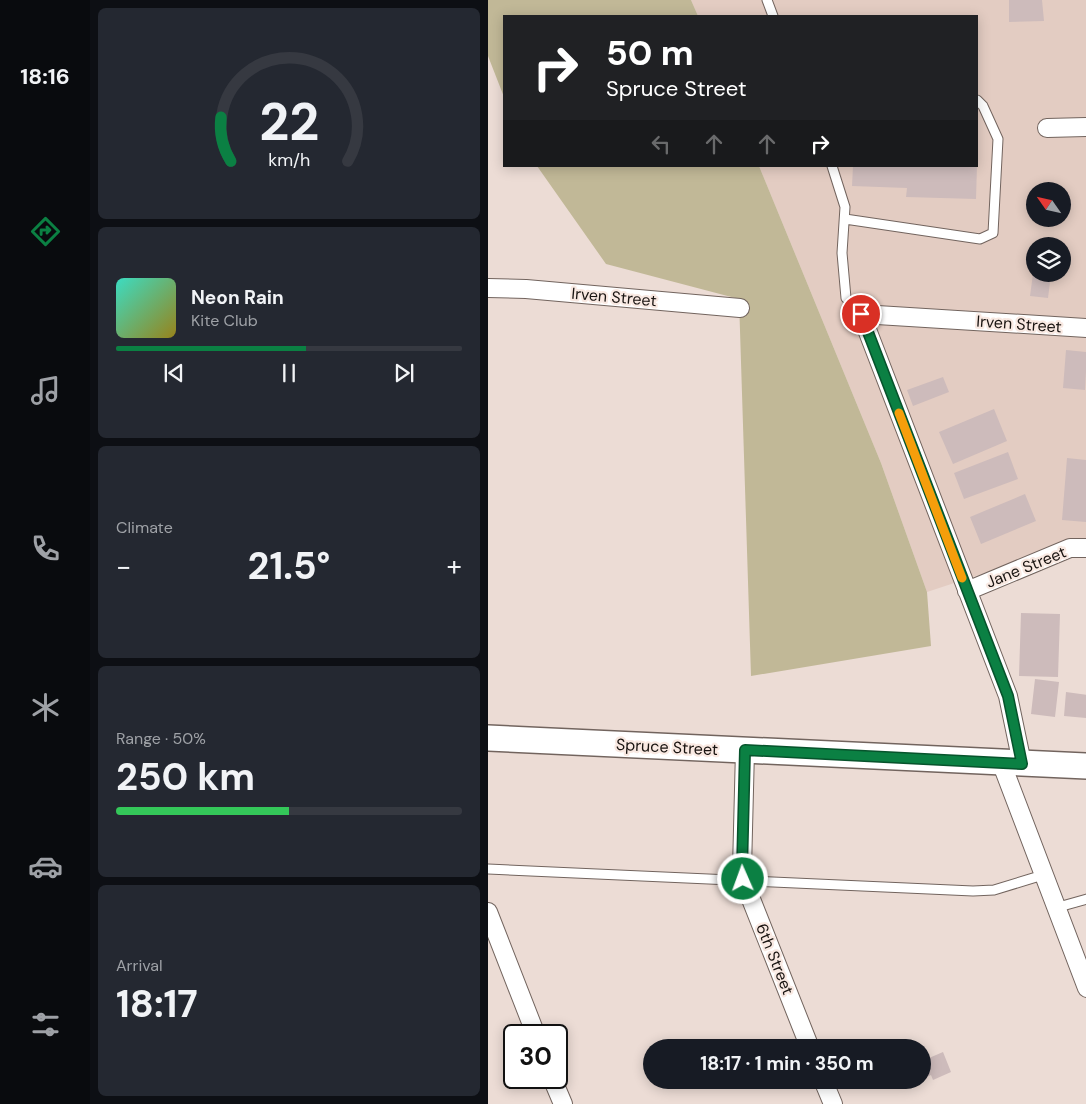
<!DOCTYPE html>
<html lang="en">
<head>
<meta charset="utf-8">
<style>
	body { margin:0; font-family:"DM Sans",sans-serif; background:#242831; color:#f1f3f6; height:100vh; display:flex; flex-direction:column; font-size:19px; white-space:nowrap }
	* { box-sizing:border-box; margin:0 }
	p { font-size:16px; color:#9ea1a6 }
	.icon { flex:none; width:28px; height:28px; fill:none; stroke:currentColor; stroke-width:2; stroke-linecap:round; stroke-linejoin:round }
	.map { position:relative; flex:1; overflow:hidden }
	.side { display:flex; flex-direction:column; gap:8px; padding:8px; background:#0d0f14; width:398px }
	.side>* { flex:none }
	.banner { position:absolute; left:15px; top:15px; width:475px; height:152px; border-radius:0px; box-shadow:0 2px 12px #0003; background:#202124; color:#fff; overflow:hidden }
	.needle { width:32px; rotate:304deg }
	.controls { position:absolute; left:538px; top:182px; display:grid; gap:10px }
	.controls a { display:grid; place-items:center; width:45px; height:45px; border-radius:50%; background:#171b24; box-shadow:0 2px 12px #0003; font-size:25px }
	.speed { position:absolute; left:15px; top:1024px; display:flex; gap:10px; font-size:25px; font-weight:700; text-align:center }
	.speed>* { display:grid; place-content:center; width:65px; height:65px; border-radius:50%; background:#171b24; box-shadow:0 2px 12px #0003; line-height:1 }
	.speed .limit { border:2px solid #111; border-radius:8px; background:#fff; color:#111 }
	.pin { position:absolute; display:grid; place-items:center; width:42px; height:42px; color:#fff; margin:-21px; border:2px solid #fff; border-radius:50%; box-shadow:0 1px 5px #0007 }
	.me { position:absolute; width:55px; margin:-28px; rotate:358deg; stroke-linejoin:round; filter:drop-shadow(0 0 4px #0008) }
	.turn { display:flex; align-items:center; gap:18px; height:105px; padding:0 20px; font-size:22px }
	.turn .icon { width:65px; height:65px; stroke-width:2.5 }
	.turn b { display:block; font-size:35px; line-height:42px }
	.lanes { display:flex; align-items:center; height:48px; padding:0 20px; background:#0003; justify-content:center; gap:25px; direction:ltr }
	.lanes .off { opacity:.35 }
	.big { font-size:38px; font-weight:700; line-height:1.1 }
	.side .widget { flex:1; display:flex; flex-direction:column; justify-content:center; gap:8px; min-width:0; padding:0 18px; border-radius:8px; background:#242831 }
	.side .dial { align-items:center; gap:0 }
	.dial svg { height:130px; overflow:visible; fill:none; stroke:#363941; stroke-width:7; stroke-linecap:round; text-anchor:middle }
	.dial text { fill:#f1f3f6; stroke:none }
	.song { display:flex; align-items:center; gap:15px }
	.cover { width:60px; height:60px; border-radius:8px; background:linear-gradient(135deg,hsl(170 70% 55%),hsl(50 70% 35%)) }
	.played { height:5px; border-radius:2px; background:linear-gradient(90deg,#0b8043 55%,#363941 55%) }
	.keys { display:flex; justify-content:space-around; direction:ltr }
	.heat { display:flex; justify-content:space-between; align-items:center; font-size:28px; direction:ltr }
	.charge { height:8px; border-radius:4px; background:linear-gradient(90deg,#34c759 50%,#363941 0) }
	.trip { position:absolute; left:155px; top:1039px; width:288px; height:50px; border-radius:25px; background:#171b24; box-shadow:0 2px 12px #0003; font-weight:700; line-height:50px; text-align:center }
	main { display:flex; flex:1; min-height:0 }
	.menu { display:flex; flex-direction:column; width:90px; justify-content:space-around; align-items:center; background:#090b0e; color:#9ea1a6 }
	.menu .icon { width:35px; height:35px }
	.menu .active { color:#0b8043 }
	.menu b { font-size:22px; color:#f1f3f6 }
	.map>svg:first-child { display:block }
	.built { fill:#e3ccc2; fill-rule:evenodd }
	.green { fill:#c1b897 }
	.building { fill:#cdbbbb }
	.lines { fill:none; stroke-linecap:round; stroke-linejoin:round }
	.lane-casing { stroke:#72645e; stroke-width:11 }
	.street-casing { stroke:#72645e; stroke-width:20 }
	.secondary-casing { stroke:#72645e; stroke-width:28 }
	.lane { stroke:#fff; stroke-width:9 }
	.street { stroke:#fff; stroke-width:18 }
	.secondary { stroke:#fff; stroke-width:25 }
	.route-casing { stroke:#07532c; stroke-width:12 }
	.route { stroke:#0b8043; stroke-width:9 }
	.slow { stroke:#f59e0b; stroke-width:9 }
	.labels { text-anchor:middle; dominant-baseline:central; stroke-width:4.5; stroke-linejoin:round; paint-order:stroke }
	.street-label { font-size:16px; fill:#181310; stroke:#f9e9e2 }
</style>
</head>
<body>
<main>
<nav class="menu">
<b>18:16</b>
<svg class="icon active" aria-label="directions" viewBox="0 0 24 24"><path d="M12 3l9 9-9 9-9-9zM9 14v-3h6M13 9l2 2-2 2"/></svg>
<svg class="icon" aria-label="music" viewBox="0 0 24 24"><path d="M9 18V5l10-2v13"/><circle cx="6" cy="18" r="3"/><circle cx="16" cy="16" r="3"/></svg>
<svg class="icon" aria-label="phone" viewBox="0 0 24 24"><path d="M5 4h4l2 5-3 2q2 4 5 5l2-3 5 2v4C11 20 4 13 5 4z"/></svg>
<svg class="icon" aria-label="climate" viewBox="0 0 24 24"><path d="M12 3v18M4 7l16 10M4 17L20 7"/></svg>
<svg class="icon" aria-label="car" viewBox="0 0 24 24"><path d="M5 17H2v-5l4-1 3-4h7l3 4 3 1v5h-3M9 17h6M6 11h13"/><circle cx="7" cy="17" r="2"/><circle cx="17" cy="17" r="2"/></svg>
<svg class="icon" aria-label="filters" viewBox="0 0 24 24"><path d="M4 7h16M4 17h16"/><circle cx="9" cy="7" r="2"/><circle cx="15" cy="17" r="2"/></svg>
</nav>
<section class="side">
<div class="widget dial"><svg viewBox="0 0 100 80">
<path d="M14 69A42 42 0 1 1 86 69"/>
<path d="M14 69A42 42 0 0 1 8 42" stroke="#0b8043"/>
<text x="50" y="56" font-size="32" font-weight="700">22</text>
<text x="50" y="72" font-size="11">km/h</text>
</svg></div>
<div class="widget">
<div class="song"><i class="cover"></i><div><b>Neon Rain</b><p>Kite Club</p></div></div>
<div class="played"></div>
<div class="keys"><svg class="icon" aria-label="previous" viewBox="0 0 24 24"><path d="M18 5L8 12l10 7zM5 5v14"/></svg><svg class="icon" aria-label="pause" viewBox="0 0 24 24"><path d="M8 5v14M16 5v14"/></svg><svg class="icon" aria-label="next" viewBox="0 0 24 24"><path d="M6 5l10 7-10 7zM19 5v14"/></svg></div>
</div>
<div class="widget"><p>Climate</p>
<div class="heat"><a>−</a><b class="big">21.5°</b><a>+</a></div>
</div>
<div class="widget"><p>Range · 50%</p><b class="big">250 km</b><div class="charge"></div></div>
<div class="widget"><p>Arrival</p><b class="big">18:17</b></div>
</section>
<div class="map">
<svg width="599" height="1104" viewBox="0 0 599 1104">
	<rect width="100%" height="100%" fill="#ecdcd5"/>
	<path class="built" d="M203,0H598V547L573,548L439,592L393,463L271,166H489V16H210ZM546,191H574V219H546ZM546,246H574V274H546Z"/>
	<path class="green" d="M0,0H203L210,16H16V97L0,56Z
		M49,166H271L393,463L439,592L443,646L263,676L251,299L118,264Z"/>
	<path class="building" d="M521,0H554L556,21L521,22Z
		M365,166H489L488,199L418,197L419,188L364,186Z
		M545,274H563L560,298L542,296Z
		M578,350L599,352L597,390L575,388Z
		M455,377L461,392L425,406L419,390Z
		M506,409L519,441L465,464L451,432Z
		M520,452L530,479L476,499L466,473Z
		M579,458L599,460V522L574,520Z
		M537,494L548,521L493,544L482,517Z
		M533,613L572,614L570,677L531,676Z
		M547,679L571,682L567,717L543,714Z
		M578,692L599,695V718L576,716Z
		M455,1052L463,1072L445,1080L443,1075L434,1079V1061Z"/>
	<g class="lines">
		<defs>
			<path id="lane" d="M279,0L285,16
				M344,166L357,207L354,253L358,298L373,314
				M357,219L492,239L505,233L510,139L495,106L489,100
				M0,869L485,891L506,890L555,875
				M567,908L599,899"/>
			<path id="street" d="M559,128L599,127
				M0,288L38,289L252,308
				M479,591L582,548H599
				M257,750L254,869L255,879L322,1048
				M513,762L599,988
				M534,763L520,696L373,314L599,328
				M0,912L48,1035
				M64,1078L75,1104
				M335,1080L345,1104"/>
			<path id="secondary" d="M0,738L599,766"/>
		</defs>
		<use href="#lane" class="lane-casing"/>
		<use href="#street" class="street-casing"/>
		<use href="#secondary" class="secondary-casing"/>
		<use href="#lane" class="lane"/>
		<use href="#street" class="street"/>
		<use href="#secondary" class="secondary"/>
	</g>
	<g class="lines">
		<defs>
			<path id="route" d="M255,879L254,869L257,750L534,764L520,696L373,314"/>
		</defs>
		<use href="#route" class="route-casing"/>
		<use href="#route" class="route"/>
		<path class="slow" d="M411,413L474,578"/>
	</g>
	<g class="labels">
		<g class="street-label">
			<text transform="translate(126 297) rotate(5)">Irven Street</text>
			<text transform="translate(531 324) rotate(4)">Irven Street</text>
			<text transform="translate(538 567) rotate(-22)">Jane Street</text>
			<text transform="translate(179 747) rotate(3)">Spruce Street</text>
			<text transform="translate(287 959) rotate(68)">6th Street</text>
		</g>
	</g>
</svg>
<div class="controls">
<a><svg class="needle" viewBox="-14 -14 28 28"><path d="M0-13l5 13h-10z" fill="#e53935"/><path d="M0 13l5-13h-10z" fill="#9ea1a6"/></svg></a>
<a><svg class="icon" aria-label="layers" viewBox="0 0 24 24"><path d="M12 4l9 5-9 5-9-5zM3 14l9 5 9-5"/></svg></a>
</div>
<div class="speed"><div class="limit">30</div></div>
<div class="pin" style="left:373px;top:314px;background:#d93025"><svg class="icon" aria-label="arrive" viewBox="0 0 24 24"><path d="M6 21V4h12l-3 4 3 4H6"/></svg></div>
<svg class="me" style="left:255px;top:879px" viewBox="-20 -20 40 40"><circle r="17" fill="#0b8043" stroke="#fff" stroke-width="3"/><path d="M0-11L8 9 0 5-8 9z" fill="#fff"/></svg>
<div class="trip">18:17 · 1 min · 350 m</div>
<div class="banner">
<div class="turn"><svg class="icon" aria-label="right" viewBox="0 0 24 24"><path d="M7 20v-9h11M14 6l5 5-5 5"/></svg><div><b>50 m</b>Spruce Street</div></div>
<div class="lanes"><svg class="icon off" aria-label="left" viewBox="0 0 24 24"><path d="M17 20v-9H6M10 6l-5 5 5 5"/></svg><svg class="icon off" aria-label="ahead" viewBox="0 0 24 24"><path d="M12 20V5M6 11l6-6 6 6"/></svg><svg class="icon off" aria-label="ahead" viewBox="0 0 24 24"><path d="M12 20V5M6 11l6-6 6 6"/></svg><svg class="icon" aria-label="right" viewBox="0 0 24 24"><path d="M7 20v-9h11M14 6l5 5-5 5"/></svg></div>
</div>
</div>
</main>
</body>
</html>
